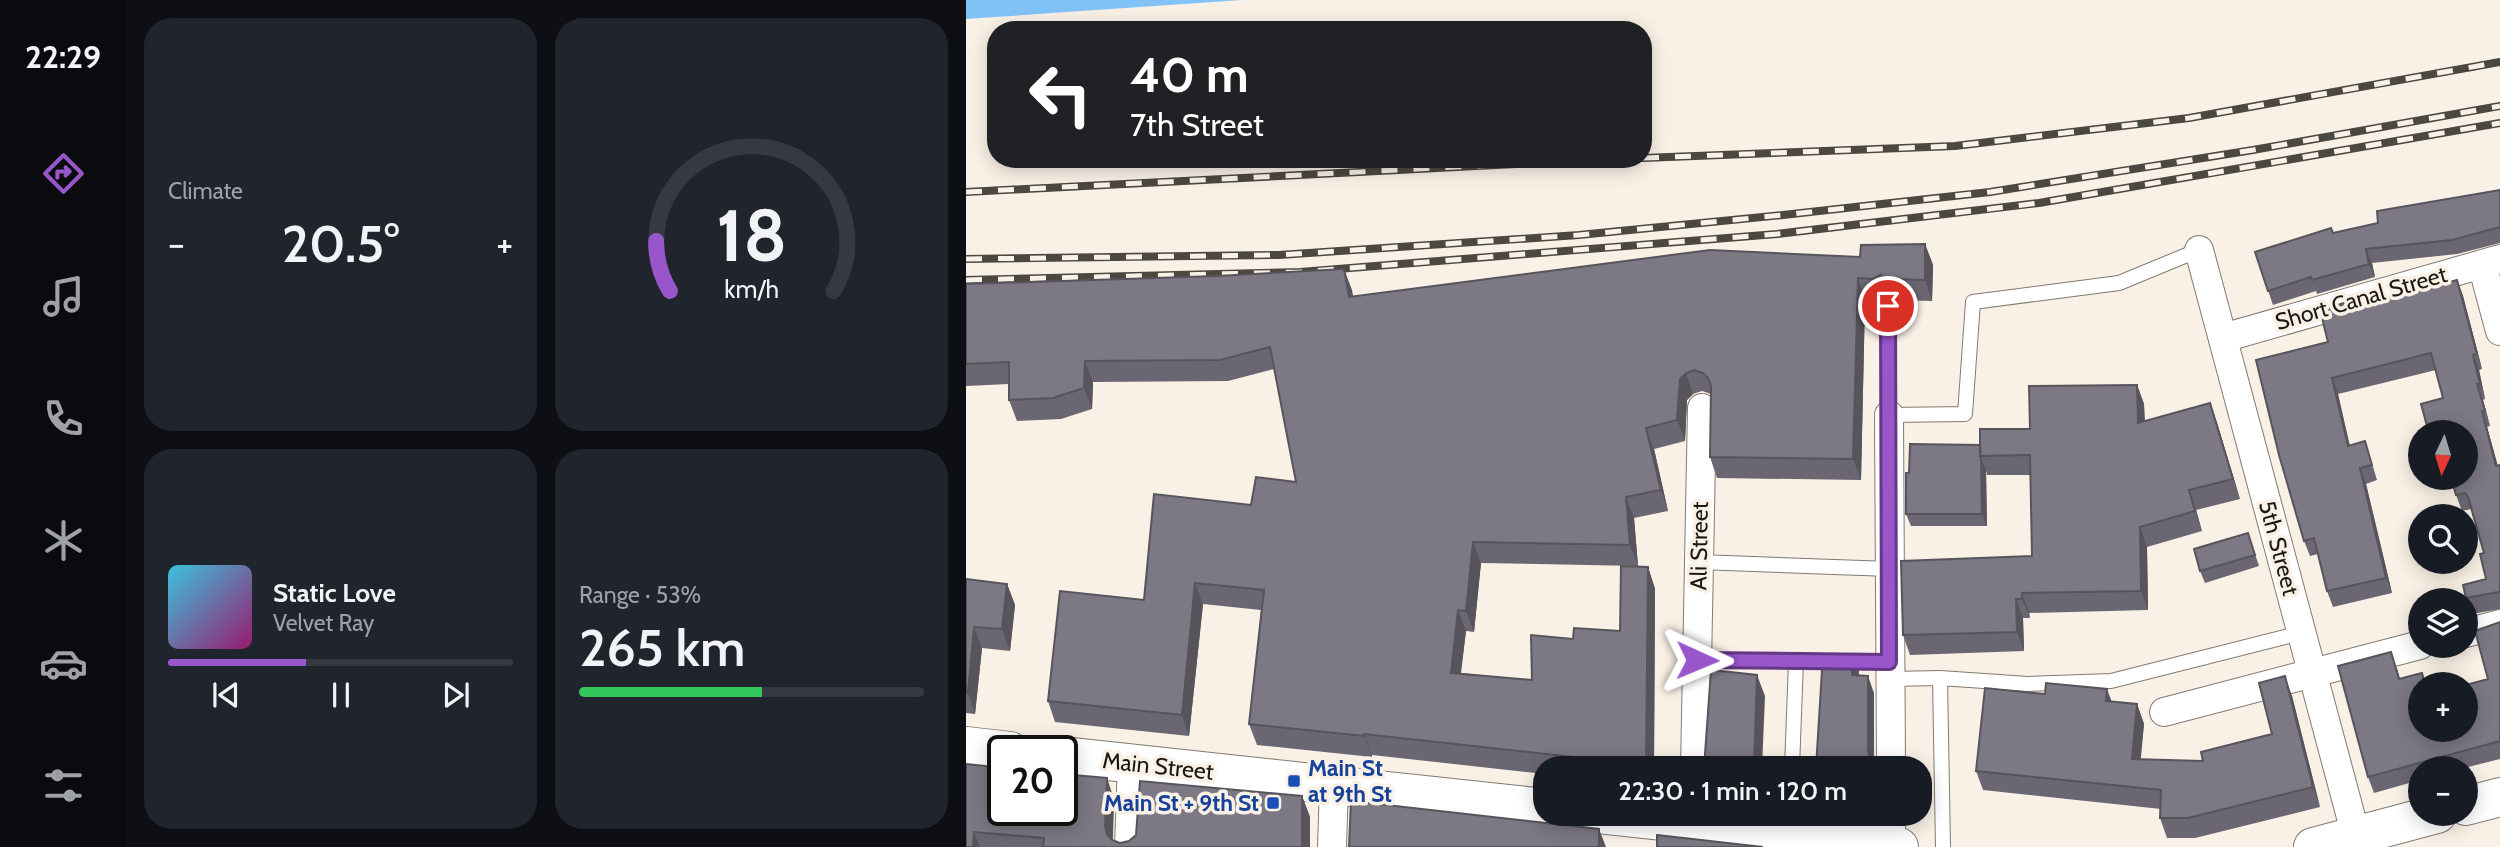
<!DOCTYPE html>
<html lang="en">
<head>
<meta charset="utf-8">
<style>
	body { margin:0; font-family:Cabin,sans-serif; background:#20242c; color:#f1f3f6; height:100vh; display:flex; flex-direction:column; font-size:26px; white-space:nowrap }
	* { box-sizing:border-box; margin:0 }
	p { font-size:23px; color:#9ea1a6 }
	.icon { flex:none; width:38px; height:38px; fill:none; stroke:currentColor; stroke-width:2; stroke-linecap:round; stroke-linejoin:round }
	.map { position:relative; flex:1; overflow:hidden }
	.details { display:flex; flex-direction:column; gap:18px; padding:18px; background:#0d0f14; width:840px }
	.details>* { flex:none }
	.banner { position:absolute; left:21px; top:21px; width:665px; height:147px; border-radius:28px; box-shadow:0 4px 18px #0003; background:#202124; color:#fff; overflow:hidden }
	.needle { width:46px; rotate:184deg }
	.buttons { position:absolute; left:1442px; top:420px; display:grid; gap:14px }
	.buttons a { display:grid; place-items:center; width:70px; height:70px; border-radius:50%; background:#171b24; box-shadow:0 4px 18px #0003; font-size:35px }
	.speed { position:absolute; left:21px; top:735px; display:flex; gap:14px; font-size:35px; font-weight:700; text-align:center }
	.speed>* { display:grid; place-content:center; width:91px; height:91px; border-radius:50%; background:#171b24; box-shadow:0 4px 18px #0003; line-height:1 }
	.speed .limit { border:4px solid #111; border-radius:10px; background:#fff; color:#111 }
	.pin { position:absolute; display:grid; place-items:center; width:60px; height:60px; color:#fff; margin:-30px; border:4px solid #fff; border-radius:50%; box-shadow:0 2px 7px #0007 }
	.me { position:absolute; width:77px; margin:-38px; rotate:91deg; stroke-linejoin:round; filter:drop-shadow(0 0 5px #0008) }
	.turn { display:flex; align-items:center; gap:24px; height:147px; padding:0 28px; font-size:32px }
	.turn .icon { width:91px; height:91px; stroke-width:2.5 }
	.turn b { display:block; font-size:49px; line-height:60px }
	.big { font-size:52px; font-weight:600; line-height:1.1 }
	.details .card { flex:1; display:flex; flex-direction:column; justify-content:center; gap:10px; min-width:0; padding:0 24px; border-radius:28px; background:#20242c }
	.details .dial { align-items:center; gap:0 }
	.dial svg { height:182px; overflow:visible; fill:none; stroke:#363941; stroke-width:7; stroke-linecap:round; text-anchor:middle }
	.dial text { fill:#f1f3f6; stroke:none }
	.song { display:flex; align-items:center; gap:21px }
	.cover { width:84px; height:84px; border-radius:10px; background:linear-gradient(135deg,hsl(190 70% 55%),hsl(320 70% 35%)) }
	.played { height:7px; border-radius:4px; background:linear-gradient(90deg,#9956cb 40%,#363941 40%) }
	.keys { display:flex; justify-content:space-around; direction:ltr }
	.heat { display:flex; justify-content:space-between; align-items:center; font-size:38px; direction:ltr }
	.charge { height:10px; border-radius:5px; background:linear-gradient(90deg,#34c759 53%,#363941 0) }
	.details .tiles { flex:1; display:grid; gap:18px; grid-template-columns:repeat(2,1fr) }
	.trip { position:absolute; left:567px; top:756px; width:399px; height:70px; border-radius:28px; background:#171b24; box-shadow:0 4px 18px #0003; font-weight:600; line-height:70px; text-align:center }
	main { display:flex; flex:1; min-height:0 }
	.tab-bar { display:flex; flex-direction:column; width:126px; justify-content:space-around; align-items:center; background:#090b0e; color:#9ea1a6 }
	.tab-bar .icon { width:49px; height:49px }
	.tab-bar .on { color:#9956cb }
	.tab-bar b { font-size:32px; color:#f1f3f6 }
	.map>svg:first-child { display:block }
	.water { fill:#82c3f7 }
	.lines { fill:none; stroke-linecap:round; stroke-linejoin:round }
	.lane-casing { stroke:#827a70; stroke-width:16 }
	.street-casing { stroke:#827a70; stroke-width:30 }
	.secondary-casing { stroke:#827a70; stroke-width:40 }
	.lane { stroke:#fff; stroke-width:14 }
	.street { stroke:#fff; stroke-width:28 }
	.secondary { stroke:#fff; stroke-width:38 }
	.rail-casing { stroke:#4b4741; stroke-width:8 }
	.rail { stroke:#faf1e6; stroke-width:5; stroke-dasharray:16; stroke-linecap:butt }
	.wall { fill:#6b6772 }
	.shaded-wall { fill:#57545c }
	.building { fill:#7c7884; stroke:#57545c; stroke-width:2 }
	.route-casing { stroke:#633884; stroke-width:18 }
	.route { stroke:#9956cb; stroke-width:12 }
	.transit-dot { fill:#1a4fb4; stroke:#faf1e6; stroke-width:2.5 }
	.labels { text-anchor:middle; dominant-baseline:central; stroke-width:7; stroke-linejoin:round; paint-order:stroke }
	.street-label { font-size:23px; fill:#1b1814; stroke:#faf1e6 }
	.transit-label { font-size:23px; font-weight:bold; fill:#164399; stroke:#faf1e6; text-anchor:start }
</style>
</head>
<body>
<main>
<nav class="tab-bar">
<b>22:29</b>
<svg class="icon on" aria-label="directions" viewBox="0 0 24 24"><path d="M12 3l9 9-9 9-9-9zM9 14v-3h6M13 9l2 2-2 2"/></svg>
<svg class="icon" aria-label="music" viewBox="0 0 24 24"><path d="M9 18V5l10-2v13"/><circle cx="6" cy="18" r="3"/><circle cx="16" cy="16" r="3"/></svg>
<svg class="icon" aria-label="phone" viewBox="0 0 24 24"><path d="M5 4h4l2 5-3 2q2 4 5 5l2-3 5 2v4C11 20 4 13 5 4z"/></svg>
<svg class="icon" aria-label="climate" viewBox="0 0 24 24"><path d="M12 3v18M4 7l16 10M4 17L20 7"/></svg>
<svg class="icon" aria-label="car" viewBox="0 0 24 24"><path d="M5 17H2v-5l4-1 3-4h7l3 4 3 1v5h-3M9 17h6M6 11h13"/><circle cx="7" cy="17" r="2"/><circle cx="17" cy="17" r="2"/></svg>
<svg class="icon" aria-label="filters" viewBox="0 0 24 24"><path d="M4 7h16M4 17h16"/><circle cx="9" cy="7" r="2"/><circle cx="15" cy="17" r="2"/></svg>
</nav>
<section class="details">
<div class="tiles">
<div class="card"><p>Climate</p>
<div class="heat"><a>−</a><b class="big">20.5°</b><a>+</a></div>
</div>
<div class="card dial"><svg viewBox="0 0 100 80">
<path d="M14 69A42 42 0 1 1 86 69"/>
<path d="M14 69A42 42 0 0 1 8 47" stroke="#9956cb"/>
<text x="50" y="56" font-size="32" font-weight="700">18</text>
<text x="50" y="72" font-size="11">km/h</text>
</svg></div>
<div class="card">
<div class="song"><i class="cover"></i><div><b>Static Love</b><p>Velvet Ray</p></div></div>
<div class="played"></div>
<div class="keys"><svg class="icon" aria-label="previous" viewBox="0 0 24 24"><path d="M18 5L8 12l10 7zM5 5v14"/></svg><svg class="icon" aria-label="pause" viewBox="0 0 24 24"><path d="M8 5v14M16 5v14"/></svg><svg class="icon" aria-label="next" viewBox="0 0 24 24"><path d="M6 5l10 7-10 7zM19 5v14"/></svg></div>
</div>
<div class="card"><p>Range · 53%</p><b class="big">265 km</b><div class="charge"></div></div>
</div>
</section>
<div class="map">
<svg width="1534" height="847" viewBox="0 0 1534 847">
	<rect width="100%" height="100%" fill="#faf1e6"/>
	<path class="water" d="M0,0H276L0,19Z"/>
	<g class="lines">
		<defs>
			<path id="lane" d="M922,306L923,415L999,414L1007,302L1153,283L1233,250
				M733,562L924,569
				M731,660L923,662
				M974,678L977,847
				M924,679L974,678L1062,684L1145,681L1335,633
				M826,768L830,661"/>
			<path id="street" d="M1233,250L1393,847
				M1516,264L1534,331
				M1257,338L1534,259
				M923,415L925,768
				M1500,633L1534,624
				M1198,712L1454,645
				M729,768L736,408
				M925,814V846
				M163,847L166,763
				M366,847L368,785"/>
			<path id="secondary" d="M0,746L44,751
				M96,756L579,808
				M1500,806L1534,797
				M633,814L933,847
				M1347,847L1471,814"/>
		</defs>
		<use href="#lane" class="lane-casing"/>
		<use href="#street" class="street-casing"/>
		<use href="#secondary" class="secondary-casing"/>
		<use href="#lane" class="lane"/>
		<use href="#street" class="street"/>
		<use href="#secondary" class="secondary"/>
		<defs>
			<path id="rail" d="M677,158L989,146L1223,118L1534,62
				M0,192L647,159
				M0,259L313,255L613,235L817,215L1024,192L1287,150L1534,106
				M0,280L334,272L811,234L1073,203L1534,123"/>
		</defs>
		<use href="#rail" class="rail-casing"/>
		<use href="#rail" class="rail"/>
	</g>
	<path class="wall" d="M1534,190V243L1491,254L1406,263L1409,277L1351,294L1350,291L1307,305L1289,252L1367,233L1412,223Z
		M959,244L967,265L966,301L929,300L923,296L915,300H899L895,480L751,478L744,457L745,394L736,391L727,394L721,400L719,441L688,449L702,511L668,518L672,566L515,563L508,632L500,631L495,673L566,680L607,639L654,631L682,567L689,589L688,768H579V774L406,755V757L291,745L283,724L295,610L237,604L223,736L89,722L82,701L178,600L285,505L330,482L308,369L262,381L127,382L126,409L95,419L51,421L43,400V384L0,386V284L251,276L378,269L387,297L894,257Z
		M1491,280L1497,296L1516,369L1513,370L1519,399L1517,400L1524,426L1521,427L1532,466L1534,465V609L1506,614L1500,598L1520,579L1518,553L1506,510L1505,509L1496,511L1490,495L1500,432H1463L1461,426L1477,398L1470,370L1372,394L1384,446L1404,457L1411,480L1400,484L1426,593L1367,607L1361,591L1352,554L1344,556L1338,541L1362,342L1412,301Z
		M1171,385L1178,404L1179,421L1244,403L1251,423L1274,499L1230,510L1236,531L1181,547L1182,610L1063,613L1064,618H1057L1058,651L944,655L937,635L1066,556L1065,475H1021L1020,470L1021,526H945L940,514L943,473L1014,445L1064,429Z
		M1282,533L1293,566L1239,583L1234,571Z
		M0,579L41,584L49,605L44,651L16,648L9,714L0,713Z
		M1534,622V759L1498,768H1454V780L1408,793L1402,777L1431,668L1434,679L1456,673L1460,684H1454V730L1522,679Z
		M1079,694L1171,704L1178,724L1174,760L1237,761L1306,734L1326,696L1354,807L1229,838H1201L1194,818L1195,809L1017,790L1010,771Z
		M0,764L148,799L147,840L154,843L336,796L344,817V847H0Z"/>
	<path class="shaded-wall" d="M959,244L967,265L966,301L959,280Z
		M1400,249L1406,263L1409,277L1403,264Z
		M378,269L386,290L391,318L383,297Z
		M892,278L899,300L895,480L887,459Z
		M1491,280L1497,296L1516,369L1511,354Z
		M1507,355L1513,370L1519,399L1514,384Z
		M119,361L127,382L126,409L118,388Z
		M720,373L727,394L721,400L719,441L711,420L714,379Z
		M1366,378L1372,394L1387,462L1382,446Z
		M1511,384L1517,400L1524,426L1519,411Z
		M1171,385L1178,404L1179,442L1172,423Z
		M1244,403L1251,423L1274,499L1267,479Z
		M1516,411L1521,427L1534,475L1530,466Z
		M680,428L688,449L702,511L695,490Z
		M1015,459L1020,470L1021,526L1016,514Z
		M1394,468L1400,484L1426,593L1420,578Z
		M1223,490L1230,510L1236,531L1229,511Z
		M660,497L668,518L672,566L664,545Z
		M1174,527L1181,547L1182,610L1175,591Z
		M507,542L515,563L508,632L500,611Z
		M682,567L689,589L688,768H681L680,765Z
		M229,583L237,604L223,736L216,715Z
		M41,584L49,605L44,651L36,629Z
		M1056,593L1063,613L1064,618L1056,599Z
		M1050,599L1057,618L1058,651L1051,632Z
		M492,610L500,631L492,694L485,673Z
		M8,627L16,648L9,714L2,693Z
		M887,654L893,671L892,692L886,675Z
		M791,675L799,696L796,768H788Z
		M902,676L908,693V768L902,751Z
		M1319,676L1326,696L1354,807L1347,787Z
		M1141,689L1148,708L1140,701Z
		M1171,704L1178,724L1173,779L1166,759Z
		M398,734L406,755V757L398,736Z
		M141,778L148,799L146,847L141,834L139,826Z
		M336,796L344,817V847H336Z
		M633,829L640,847H633Z
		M8,832L14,847H7Z"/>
	<path class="building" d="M1534,190V227L1486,240L1400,249L1403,264L1346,280L1345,277L1302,291L1289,252L1365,228L1367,233L1412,223L1411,211Z
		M959,244V280L922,279L915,275L907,279L892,278L887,459L744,457L745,386L742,378L737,373L728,370L720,373L714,379L711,420L680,428L695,490L660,497L664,545L507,542L500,611L492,610L485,673L566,680L565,635L607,639L608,628L654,631L655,566L682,567L680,765L398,734V736L283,724L298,590L229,583L216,715L82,701L94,591L178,600L188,494L285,505L290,477L330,482L304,347L254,360L119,361L118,388L87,398L43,400V362L0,364V284L251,276L378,269L383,297L744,250L894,257L895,245Z
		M1491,280L1511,354L1507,355L1514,384H1511L1519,411H1516L1530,466L1534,465V593L1532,592L1500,598L1497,585L1520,579L1514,554L1518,553L1502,497L1499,493L1490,495L1485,478H1500V432H1474L1472,423L1461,426L1455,404L1477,398L1465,353L1366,378L1382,446L1399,441L1406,465L1394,468L1420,578L1361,591L1348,538L1338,541L1313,455L1290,360L1362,342L1354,310L1409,294L1411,301Z
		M1171,385L1172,423L1244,403L1267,479L1223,490L1229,511L1174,527L1175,591L1056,593V599H1050L1051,632L937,635L935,561L1066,556L1064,455L1014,456V429H1064L1063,386Z
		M944,444L1014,445L1015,459L1016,514H940V473H943Z
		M1282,533L1289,555L1234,571L1228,549Z
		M0,579L41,584L36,629L8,627L2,693H0Z
		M1534,622V741L1402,777L1372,666L1425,652L1433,679L1456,673L1459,684H1454V730H1500V685L1522,679L1509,631Z
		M857,654H887L886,675L902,676V751L904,759L910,765V768H850Z
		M745,670L791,675L788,768H738Z
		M1319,676L1347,787L1222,818H1194L1195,790L1010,771L1019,688L1079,694L1080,683L1141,689L1140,701L1171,704L1166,759L1237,761L1235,752L1306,734L1293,683Z
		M0,764L37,768V810H96V774L141,778L139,826L141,834L146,840L154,843L163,841L170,835L174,781L336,796V847H77L78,838L8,832L7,847H0Z
		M385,801L633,829V847H383Z
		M691,835L797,847H691Z"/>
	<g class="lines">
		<defs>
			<path id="route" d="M731,660L923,662L922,306"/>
		</defs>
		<use href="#route" class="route-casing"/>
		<use href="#route" class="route"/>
	</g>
	<g class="transit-dot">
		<rect x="321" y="774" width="14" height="14" rx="3.5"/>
		<rect x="300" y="796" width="14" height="14" rx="3.5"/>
	</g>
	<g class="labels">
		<g class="street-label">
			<text transform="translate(1395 298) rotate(-16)">Short Canal Street</text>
			<text transform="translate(733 546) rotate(-89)">Ali Street</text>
			<text transform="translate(1313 548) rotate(75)">5th Street</text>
			<text transform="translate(192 766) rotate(6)">Main Street</text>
		</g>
		<g class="transit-label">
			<text x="342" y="768">Main St<tspan x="342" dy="26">at 9th St</tspan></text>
			<text x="293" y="803" text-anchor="end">Main St + 9th St</text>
		</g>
	</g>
</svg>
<div class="buttons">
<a><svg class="needle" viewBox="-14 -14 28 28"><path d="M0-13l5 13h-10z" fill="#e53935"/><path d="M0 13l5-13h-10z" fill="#9ea1a6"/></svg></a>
<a><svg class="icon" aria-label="search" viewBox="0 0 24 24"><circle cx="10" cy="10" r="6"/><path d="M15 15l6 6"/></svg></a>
<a><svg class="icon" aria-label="layers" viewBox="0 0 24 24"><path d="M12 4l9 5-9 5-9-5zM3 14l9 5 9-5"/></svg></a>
<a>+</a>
<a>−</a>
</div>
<div class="speed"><div class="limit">20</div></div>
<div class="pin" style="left:922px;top:306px;background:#d93025"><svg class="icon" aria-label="arrive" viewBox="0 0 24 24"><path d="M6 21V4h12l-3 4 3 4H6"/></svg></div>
<svg class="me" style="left:731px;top:660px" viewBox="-20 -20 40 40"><path d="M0-17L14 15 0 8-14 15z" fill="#9956cb" stroke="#fff" stroke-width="4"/></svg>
<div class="trip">22:30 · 1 min · 120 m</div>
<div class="banner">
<div class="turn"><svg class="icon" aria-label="left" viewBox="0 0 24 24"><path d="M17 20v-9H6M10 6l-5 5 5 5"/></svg><div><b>40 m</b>7th Street</div></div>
</div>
</div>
</main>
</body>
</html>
